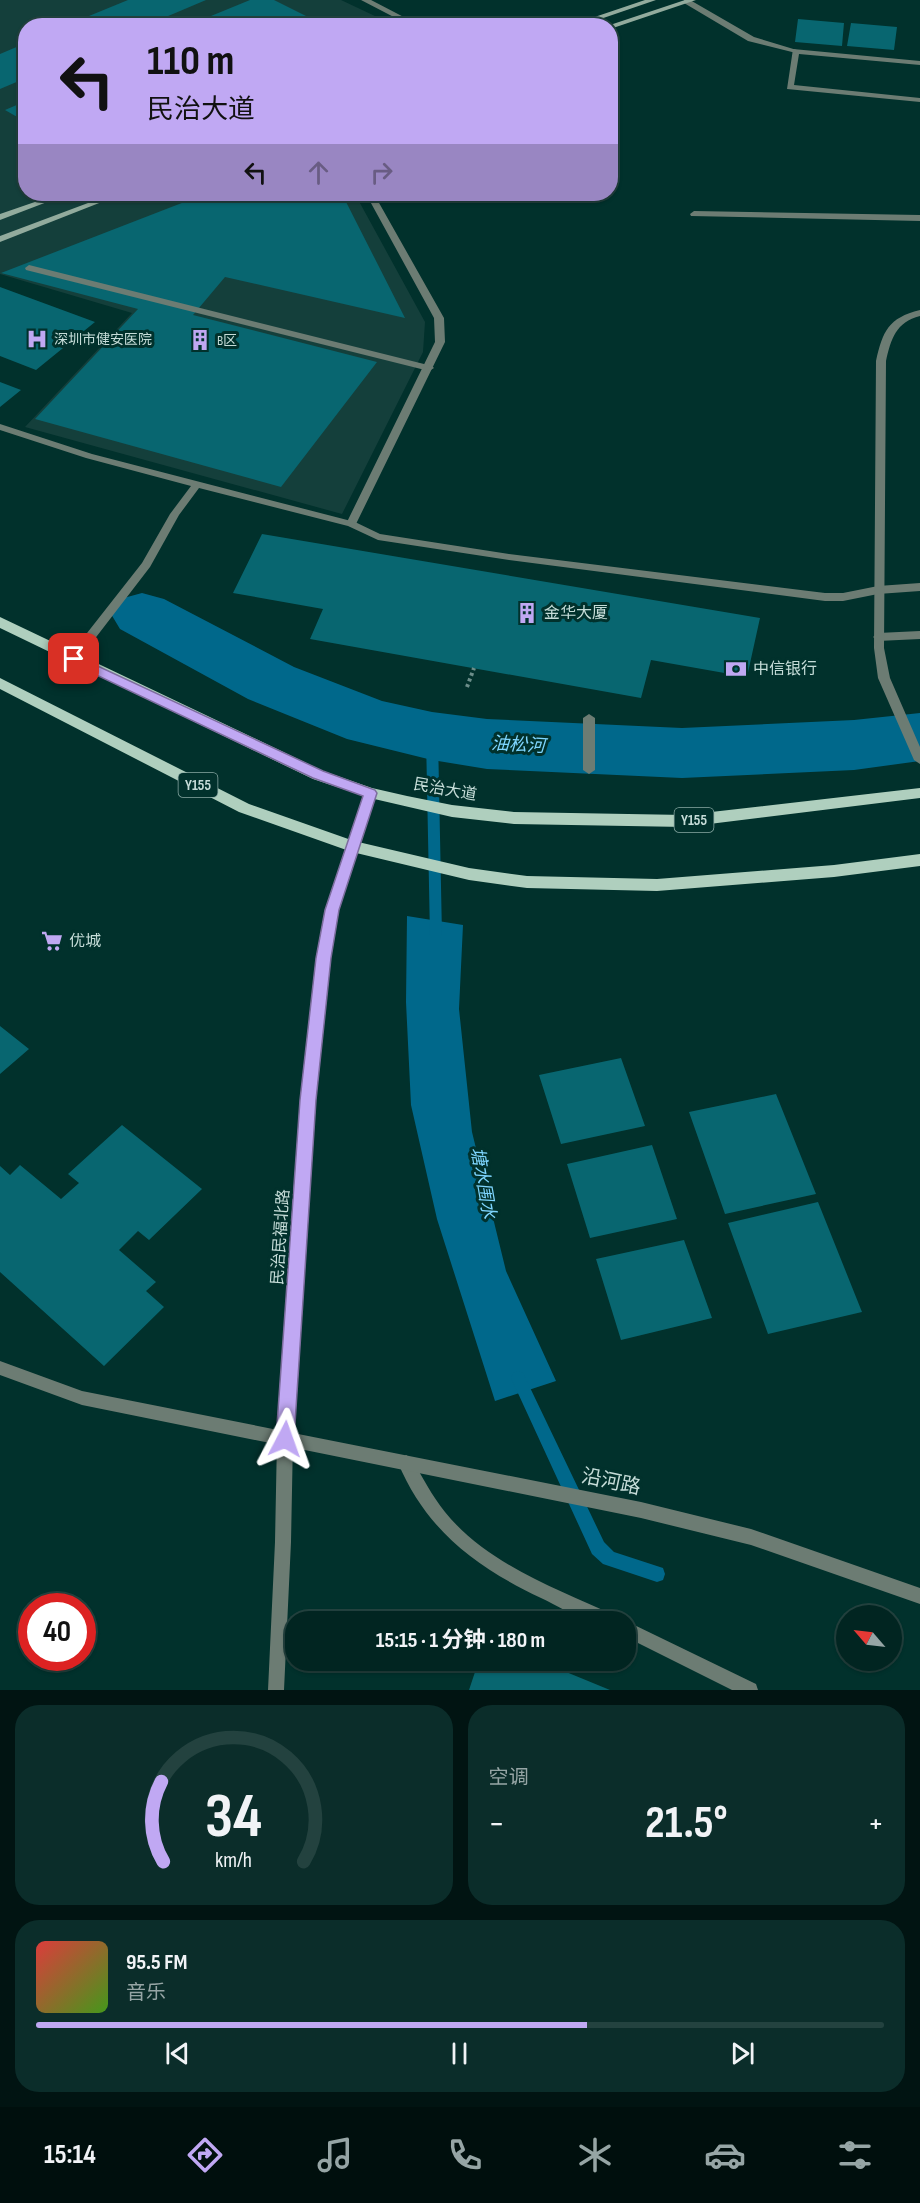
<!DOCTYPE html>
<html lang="zh">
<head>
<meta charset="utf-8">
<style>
	body { margin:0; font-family:"Sofia Sans Condensed","Noto Sans SC",sans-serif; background:#0b2d2a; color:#f1f3f6; height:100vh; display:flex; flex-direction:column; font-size:22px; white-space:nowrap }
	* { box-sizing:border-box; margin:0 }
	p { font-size:20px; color:#96a5a5 }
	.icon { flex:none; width:33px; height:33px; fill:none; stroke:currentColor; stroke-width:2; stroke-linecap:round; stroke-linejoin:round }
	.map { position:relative; height:1690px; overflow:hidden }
	.panel { display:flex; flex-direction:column; gap:15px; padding:15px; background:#011412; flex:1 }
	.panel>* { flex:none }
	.banner { position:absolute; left:18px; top:18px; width:600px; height:183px; border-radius:24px; box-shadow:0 2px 4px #0004,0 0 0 2px #23423f; background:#c0a8f3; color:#111; overflow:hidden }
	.needle { width:39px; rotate:298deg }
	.tools { position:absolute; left:836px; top:1605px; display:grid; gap:12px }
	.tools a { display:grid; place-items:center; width:66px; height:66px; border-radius:50%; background:#012521; box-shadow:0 2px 4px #0004,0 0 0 2px #23423f; font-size:30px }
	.speed { position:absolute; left:18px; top:1593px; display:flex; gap:12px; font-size:30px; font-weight:700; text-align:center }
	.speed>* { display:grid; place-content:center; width:78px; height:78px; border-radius:50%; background:#012521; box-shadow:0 2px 4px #0004,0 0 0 2px #23423f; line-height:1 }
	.speed .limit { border:9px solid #d22; background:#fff; color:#111 }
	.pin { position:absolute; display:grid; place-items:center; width:51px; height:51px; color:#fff; margin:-26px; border-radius:12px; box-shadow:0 3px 9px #0006 }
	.me { position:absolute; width:66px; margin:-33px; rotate:4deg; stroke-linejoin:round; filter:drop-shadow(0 0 4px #0008) }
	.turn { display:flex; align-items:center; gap:21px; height:126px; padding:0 30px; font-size:27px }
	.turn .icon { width:78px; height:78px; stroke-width:2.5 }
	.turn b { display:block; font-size:42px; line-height:51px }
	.lanes { display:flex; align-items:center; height:57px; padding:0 30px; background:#0003; justify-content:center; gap:30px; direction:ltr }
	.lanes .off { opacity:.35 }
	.big { font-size:45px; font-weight:700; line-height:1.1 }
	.panel .widget { flex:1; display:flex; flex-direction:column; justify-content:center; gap:9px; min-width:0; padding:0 21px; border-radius:24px; background:#0b2d2a }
	.panel .dial { align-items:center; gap:0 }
	.dial svg { height:156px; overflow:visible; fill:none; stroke:#23423f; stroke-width:7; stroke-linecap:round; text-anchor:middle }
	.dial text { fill:#f1f3f6; stroke:none }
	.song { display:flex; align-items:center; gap:18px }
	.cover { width:72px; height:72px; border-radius:9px; background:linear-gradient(135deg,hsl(0 70% 55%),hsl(100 70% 35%)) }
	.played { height:6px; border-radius:3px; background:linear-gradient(90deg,#c0a8f3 65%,#23423f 65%) }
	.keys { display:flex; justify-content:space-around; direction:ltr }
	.heat { display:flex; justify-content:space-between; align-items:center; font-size:33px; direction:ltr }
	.panel .tiles { flex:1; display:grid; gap:15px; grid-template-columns:1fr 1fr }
	.widget:last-child { grid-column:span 2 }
	.trip { position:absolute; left:285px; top:1611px; width:351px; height:60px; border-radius:24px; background:#012521; box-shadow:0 2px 4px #0004,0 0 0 2px #23423f; font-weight:700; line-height:60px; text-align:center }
	.menu { display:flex; height:96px; justify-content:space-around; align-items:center; background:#000f0d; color:#96a5a5 }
	.menu .icon { width:42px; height:42px }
	.menu .current { color:#c0a8f3 }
	.menu b { font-size:27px; color:#f1f3f6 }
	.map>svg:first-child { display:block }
	.built { fill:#143f3b }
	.water { fill:#00688b }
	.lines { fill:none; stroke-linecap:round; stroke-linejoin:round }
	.stream { fill:#00688b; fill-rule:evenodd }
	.river { fill:#00688b; fill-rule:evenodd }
	.building { fill:#086670 }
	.path { stroke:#6c8e8a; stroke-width:4; stroke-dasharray:3 3; stroke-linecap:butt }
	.service { fill:#6c7c73; fill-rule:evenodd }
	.minor { fill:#6c7c73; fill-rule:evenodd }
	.tertiary { fill:#6c7c73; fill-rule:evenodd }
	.secondary { fill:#92ab9d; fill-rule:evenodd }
	.primary { fill:#afcfbe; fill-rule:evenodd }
	.route { fill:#c0a8f3; stroke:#7d6d9e; stroke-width:1.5 }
	.labels { text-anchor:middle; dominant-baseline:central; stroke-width:6; stroke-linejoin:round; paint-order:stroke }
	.far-poi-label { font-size:14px; fill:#c5dcd8; stroke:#01312c; text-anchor:start }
	.shield { fill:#01312c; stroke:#8aa9a4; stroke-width:1.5 }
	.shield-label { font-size:15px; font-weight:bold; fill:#c5dcd8 }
	.poi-label { font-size:16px; fill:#c5dcd8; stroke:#01312c; text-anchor:start }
	.street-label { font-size:16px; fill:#c5dcd8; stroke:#01312c }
	.water-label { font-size:18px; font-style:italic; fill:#7ed5fe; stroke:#01312c }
	.near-street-label { font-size:20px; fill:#c5dcd8; stroke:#01312c }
</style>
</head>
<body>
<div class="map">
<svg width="920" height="1690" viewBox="0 0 920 1690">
	<rect width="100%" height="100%" fill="#01312c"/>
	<path class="built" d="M0,0H341L394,25L26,26V194H355L425,322L423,352L342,514L25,427L132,313L0,274Z"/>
	<path class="water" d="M154,602L248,651L304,673L275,705L130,627Z
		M371,698C426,727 494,732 554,732L553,769L464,759L342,732Z
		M870,726L868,745L873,757L625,770V732L757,737Z
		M407,916L463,925L459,1009L472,1132L506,1271L556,1381L495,1401L437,1219L411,1105L406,1002Z"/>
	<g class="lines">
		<path class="stream" d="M432,733L438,737L442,935L440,939H432L430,935L426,737Z
			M518,1371L523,1373L604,1542L614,1552L663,1568L665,1574L663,1580L657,1582L603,1564L592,1554L511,1378L513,1373Z"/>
		<path class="river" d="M142,593L164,599L294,667L382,701L432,712L487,719L682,728L854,720L920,713V761L854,770L682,778L487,769L432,760L347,739L248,699L120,629L111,614L120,599Z"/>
	</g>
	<path class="building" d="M128,0H206L147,25H67Z
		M250,0H274L324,25H189Z
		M798,19L844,23L842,46L795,42Z
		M851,23L897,27L894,50L847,46Z
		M26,43V78L0,89V54Z
		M26,101V122L5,110Z
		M205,194H342L405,318L225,277L193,315L377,362L281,487L35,419L138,309L1,273Z
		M0,287L95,322L36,370L0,356Z
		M0,382L21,390L0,407Z
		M262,534L760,618L747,677L651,660L641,698L310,639L323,609L233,593Z
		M0,1026L29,1049L0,1074Z
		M621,1058L645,1126L561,1144L539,1075Z
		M776,1094L816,1194L725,1214L689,1112Z
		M122,1125L202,1189L149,1240L138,1231L119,1250L156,1282L146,1291L164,1307L104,1366L0,1272V1166L10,1175L20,1165L61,1199L79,1183L68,1174Z
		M652,1145L677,1219L590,1238L567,1164Z
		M818,1202L862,1312L768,1334L728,1223Z
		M684,1240L712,1318L621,1340L596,1259Z
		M479,1660H537L610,1690H469Z"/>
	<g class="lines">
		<path class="path" d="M467,687L474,668"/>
		<path class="service" d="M793,49L920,61V65L799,54L794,85L920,98V102L787,89Z
			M694,211L920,215V221L691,216L690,214Z
			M29,265L432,366L434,368L429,371L26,270L25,268Z
			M0,424L92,454L355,522L380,534L509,554L825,593H843L878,586L920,583V591L878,594L843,601H825L509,560L378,540L348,526L199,488L179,515L150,567L77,662H69L68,659L69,656L142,563L170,514L191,486L86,458L0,430Z
			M920,631V639L878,641L873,637L878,633Z
			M589,714L595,718V770L589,774L583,770V718Z
			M406,1455L411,1458C422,1476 432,1496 445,1512C487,1564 557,1589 616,1616L618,1622C610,1622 599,1623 591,1621C575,1617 556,1605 541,1598C476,1567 427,1531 398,1463L401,1458Z
			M626,1621L756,1684L758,1690H732L626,1637L624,1622Z"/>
		<path class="minor" d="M361,0H371L421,26H411Z
			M684,0H690L754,37L800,51L796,53L748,41L684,3Z
			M366,194H374L444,318L445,342L356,524L351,527L346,524L435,342L434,318Z
			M920,310V316C896,322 891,339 886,361L884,648L890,678L920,747V764L914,760L878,678L874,648L876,361C883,331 888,318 920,310Z
			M0,1361L82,1391L641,1502L751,1529L920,1588V1604L751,1545L641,1518L82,1405L0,1375Z"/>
		<path class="tertiary" d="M370,789L376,793L338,911L330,959L315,1100L293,1439L291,1542L284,1690H268L275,1542L277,1439L301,1100L318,959L326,911L364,793Z"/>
		<path class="secondary" d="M645,0H656L580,26H568Z
			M685,0H696L613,28L607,26Z
			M58,194H68L0,220V214Z
			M112,194H122L0,242V236Z"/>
		<path class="primary" d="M0,617L323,771L372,788L407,796L452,805L514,812L685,815L920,788V798L685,827L514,824L452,817L370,798L313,779L0,628Z
			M0,678L249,804L354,841L469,868L527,876L657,879L834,865L920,854V866L834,877L657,891L527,888L469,880L352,852L239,812L0,689Z"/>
	</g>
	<path class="route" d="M74,655L323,771L375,790L377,793L339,910L331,958L316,1100L294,1439L291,1445L285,1447L279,1445L276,1439L300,1100L316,958L325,910L363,796L313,778L69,662L67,659L69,656Z"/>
	<defs>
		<symbol id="hospital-bare" viewBox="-9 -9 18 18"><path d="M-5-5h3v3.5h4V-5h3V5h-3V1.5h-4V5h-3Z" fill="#c0a8f3" stroke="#01312c" stroke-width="2.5" paint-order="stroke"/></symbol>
		<symbol id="building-bare" viewBox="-9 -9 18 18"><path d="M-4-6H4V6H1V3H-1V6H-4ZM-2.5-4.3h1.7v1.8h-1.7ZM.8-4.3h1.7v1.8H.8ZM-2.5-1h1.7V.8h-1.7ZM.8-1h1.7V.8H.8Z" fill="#c0a8f3" stroke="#01312c" stroke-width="2.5" paint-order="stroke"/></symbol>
		<symbol id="bank-bare" viewBox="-9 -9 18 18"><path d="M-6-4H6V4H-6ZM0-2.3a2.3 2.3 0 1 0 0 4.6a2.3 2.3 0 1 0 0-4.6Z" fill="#c0a8f3" stroke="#01312c" stroke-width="2.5" paint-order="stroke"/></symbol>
		<symbol id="supermarket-bare" viewBox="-9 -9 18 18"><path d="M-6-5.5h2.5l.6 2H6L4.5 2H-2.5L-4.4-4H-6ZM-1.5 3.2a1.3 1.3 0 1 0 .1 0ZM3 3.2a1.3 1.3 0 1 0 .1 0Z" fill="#c0a8f3" stroke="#01312c" stroke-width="2.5" paint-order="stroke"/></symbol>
	</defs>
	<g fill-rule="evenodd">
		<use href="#hospital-bare" x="22" y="324" width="30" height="30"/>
		<use href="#building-bare" x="185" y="325" width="30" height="30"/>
		<use href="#building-bare" x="512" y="598" width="30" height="30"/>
		<use href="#bank-bare" x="721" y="654" width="30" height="30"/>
		<use href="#supermarket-bare" x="37" y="926" width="30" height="30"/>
	</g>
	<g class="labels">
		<g class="far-poi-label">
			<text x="54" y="339">深圳市健安医院</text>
			<text x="217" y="340">B区</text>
		</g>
		<g class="shield">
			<rect x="178.5" y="773" width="39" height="24" rx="4.5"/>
			<rect x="674.5" y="808" width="39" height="24" rx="4.5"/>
		</g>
		<g class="shield-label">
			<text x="198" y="785">Y155</text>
			<text x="694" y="820">Y155</text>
		</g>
		<g class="poi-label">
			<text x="544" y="613">金华大厦</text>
			<text x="753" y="669">中信银行</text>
			<text x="69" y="941">优城</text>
		</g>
		<g class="street-label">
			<text transform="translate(445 790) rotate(10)">民治大道</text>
			<text transform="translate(281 1237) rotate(-86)">民治民福北路</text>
		</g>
		<g class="water-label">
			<text transform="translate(518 745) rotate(3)">油松河</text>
			<text transform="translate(483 1183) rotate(80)">塘水围水</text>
		</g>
		<g class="near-street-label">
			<text transform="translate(611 1482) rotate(12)">沿河路</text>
		</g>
	</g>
</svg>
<div class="tools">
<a><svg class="needle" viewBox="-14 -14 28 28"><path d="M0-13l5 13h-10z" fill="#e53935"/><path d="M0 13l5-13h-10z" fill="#96a5a5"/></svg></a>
</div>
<div class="speed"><div class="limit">40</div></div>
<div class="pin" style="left:74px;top:659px;background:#d93025"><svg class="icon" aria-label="arrive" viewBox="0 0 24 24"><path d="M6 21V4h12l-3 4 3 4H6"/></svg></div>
<svg class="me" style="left:285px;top:1439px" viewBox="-20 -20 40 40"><path d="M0-17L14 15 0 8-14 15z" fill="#c0a8f3" stroke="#fff" stroke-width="4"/></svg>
<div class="trip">15:15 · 1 分钟 · 180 m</div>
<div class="banner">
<div class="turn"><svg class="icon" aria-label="left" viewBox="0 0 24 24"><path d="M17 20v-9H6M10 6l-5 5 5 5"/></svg><div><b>110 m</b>民治大道</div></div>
<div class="lanes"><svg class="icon" aria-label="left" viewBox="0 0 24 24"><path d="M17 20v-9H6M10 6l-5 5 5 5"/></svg><svg class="icon off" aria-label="ahead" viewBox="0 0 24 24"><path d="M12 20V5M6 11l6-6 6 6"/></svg><svg class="icon off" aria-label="right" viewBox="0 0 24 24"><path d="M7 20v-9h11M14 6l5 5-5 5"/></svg></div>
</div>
</div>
<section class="panel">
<div class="tiles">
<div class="widget dial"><svg viewBox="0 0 100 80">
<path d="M14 69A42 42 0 1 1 86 69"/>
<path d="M14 69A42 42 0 0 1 13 28" stroke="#c0a8f3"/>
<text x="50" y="56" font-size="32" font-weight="700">34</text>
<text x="50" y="72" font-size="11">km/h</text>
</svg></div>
<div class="widget"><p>空调</p>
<div class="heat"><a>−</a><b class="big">21.5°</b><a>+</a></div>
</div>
<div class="widget">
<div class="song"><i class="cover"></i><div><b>95.5 FM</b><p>音乐</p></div></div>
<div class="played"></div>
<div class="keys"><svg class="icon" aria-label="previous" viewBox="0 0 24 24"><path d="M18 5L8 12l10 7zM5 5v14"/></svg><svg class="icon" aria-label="pause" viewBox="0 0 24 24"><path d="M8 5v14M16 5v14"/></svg><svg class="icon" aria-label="next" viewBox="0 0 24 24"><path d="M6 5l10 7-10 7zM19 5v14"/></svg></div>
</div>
</div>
</section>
<nav class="menu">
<b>15:14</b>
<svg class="icon current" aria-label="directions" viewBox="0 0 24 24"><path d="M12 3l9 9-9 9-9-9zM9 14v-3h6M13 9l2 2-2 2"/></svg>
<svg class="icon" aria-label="music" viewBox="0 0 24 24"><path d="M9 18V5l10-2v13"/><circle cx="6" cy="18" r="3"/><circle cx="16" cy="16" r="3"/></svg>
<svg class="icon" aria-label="phone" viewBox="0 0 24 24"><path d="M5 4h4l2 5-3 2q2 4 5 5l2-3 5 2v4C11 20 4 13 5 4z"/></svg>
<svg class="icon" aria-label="climate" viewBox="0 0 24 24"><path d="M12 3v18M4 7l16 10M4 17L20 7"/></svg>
<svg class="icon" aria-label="car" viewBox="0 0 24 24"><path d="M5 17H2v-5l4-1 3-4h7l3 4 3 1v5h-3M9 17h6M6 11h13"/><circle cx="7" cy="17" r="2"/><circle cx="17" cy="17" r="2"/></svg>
<svg class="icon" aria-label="filters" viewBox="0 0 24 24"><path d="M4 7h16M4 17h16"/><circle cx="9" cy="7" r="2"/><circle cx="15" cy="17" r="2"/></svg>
</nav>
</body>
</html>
